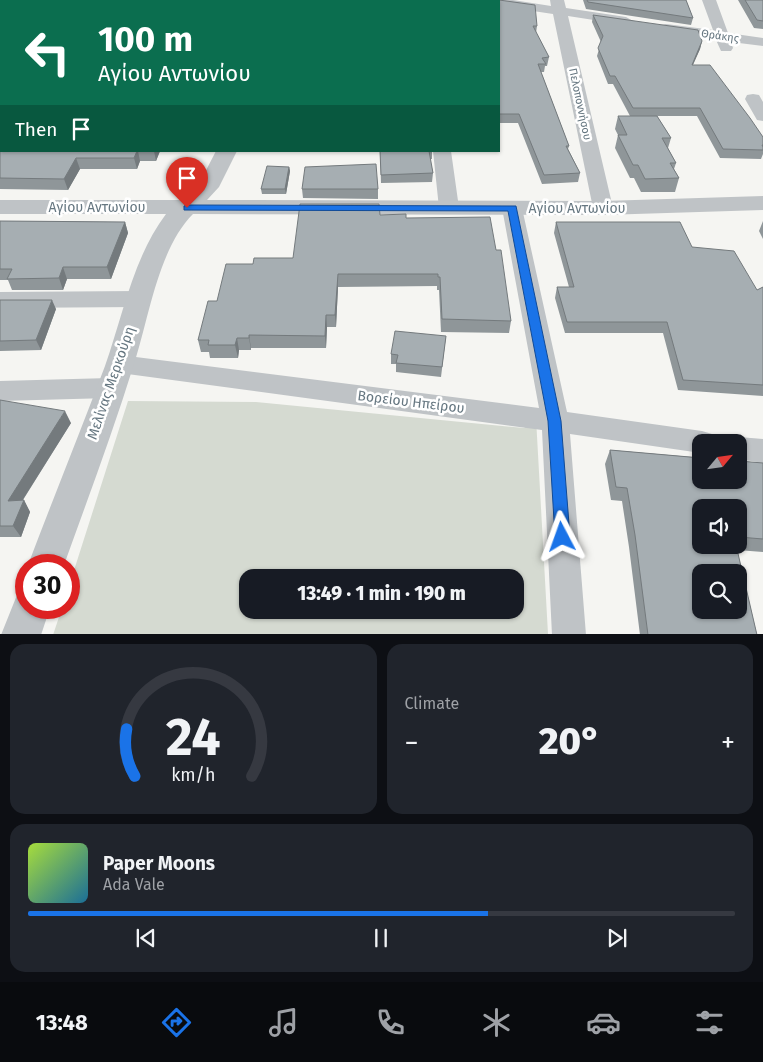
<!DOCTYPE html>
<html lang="en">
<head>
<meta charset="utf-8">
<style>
	body { margin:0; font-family:"Fira Sans",sans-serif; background:#20242c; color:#f1f3f6; height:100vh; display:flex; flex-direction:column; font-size:19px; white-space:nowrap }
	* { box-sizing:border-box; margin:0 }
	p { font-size:16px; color:#9ea1a6 }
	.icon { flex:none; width:28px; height:28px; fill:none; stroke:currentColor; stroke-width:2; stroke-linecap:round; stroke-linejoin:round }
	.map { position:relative; height:634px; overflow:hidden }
	.drawer { display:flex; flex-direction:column; gap:10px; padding:10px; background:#0d0f14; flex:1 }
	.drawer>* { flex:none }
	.hud { position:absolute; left:0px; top:0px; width:500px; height:152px; box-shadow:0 1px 4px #0004; background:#0b6e4f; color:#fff; overflow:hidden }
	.needle { width:32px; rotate:61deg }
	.buttons { position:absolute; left:692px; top:434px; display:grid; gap:10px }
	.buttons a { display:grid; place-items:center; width:55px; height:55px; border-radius:10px; background:#171b24; box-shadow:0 1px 4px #0004; font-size:25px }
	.speed { position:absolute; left:15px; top:554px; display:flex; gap:10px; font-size:25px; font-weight:700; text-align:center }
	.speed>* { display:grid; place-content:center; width:65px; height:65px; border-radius:50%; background:#171b24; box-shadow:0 1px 4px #0004; line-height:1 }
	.speed .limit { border:8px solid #d22; background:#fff; color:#111 }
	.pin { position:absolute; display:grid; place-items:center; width:42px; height:42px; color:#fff; margin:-51px -21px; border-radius:50% 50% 50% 0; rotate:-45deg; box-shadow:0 0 5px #0007 }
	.pin .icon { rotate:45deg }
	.me { position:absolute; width:55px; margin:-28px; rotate:356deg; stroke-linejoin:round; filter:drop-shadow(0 0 4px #0008) }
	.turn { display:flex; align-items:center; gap:18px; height:105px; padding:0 15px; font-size:22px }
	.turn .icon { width:65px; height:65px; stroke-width:2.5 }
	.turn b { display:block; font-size:35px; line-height:42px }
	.then { display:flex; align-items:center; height:48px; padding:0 15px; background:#0003; gap:10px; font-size:19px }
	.big { font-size:38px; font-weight:800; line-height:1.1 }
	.drawer .tile { flex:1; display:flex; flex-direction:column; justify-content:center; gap:8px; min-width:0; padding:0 18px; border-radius:15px; background:#20242c }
	.drawer .dial { align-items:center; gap:0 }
	.dial svg { height:130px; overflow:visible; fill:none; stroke:#363941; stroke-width:7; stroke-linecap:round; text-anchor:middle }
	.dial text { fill:#f1f3f6; stroke:none }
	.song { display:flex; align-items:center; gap:15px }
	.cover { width:60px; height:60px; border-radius:8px; background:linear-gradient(135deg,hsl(80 70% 55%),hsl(200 70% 35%)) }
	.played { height:5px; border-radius:2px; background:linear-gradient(90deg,#1a73e8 65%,#363941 65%) }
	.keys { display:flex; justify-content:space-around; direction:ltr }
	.heat { display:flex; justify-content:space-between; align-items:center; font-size:28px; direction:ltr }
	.drawer .tiles { flex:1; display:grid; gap:10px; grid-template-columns:1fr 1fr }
	.tile:last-child { grid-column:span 2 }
	.trip { position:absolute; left:239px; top:569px; width:285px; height:50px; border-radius:15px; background:#171b24; box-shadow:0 1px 4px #0004; font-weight:800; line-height:50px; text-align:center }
	.tabs { display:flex; height:80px; justify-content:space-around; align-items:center; background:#090b0e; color:#9ea1a6 }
	.tabs .icon { width:35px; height:35px }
	.tabs .current { color:#1a73e8 }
	.tabs b { font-size:22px; color:#f1f3f6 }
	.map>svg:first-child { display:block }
	.green { fill:#d5dad1; fill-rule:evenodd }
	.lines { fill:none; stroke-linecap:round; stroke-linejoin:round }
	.pedestrian { fill:#bfc3c6; fill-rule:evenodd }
	.minor { fill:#bfc3c6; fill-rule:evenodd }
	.tertiary { fill:#bfc3c6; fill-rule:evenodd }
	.wall { fill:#8f9699; fill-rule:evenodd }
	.shaded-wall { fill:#747a7d }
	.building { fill:#a6aeb2; stroke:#747a7d; fill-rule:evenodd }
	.route { fill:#1a73e8; stroke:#114b97 }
	.labels { text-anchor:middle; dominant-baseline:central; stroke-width:5; stroke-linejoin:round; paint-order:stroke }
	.far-street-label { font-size:11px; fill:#667781; stroke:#fff }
	.street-label { font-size:14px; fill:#667781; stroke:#fff }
</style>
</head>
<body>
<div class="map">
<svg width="763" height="635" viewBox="0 0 763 635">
	<rect width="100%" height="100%" fill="#f5f5f2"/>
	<path class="green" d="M128,401L256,402L524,428L536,418L548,634L53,635L62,608H69V586ZM248,578H515V610H248Z"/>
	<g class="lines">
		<path class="pedestrian" d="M0,40H1V46H0Z"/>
		<path class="minor" d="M494,0H513L551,6L550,0H564L566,8L626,17L633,21L626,25L568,16L613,208L610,212L603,214L596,212L593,208L553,14L499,6V1H493Z
			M702,0H716L728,33L763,38V46L731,42L733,48L731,51H721L716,40L661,31L659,28L661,25L666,24L713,30Z
			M1,62V73L0,74V63Z
			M753,94L759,95L763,102V121L757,120L745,99L747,95Z
			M433,151H451L459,208L456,212L449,214L442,212L439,208Z
			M512,202L519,204L522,208L567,412L702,431L712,434L716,442H701V453L570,434L586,635H552L542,430L120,373L111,371L107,364L111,357L120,355L539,408L502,208L505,204Z
			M139,291L147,293L151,299L147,305L139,307L0,308V292Z
			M110,378L119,381L123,388L119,395L110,398L0,401V381Z
			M739,437L763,439V463L739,459V442H728L729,440Z"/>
		<path class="tertiary" d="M216,151H237L219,187L207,200L603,201L763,196V210L603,215L193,214C158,249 149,318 134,364C113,432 88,498 64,565H28C53,499 80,432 105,366C123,315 133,258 166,214H0V200H181L199,184Z
			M26,591V608H50L41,635H1L17,595Z"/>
	</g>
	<path class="wall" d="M442,0H499L537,26L536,33L549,57L547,66H545L544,72H541L569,146L568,149L580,173L578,182L542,184L518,123H499V1H442Z
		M583,0H686L693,18L691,25L586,9Z
		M738,0H763V29L754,28Z
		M593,15L702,41L700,49L693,65L763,137V154L761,159L720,158L697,116H657L671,138L668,148L676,163L674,169L679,178L675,192H641L634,178H630L615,148L618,135L615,129L618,116H630L613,84H608L597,56L601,42L592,22Z
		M0,98L1,151H160L156,161H140L137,169H80L68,190L0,189Z
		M380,151H432V159H430L433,173L432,182L381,183Z
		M289,167L290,171L286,194H262L261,189Z
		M302,189H378V199L303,198Z
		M380,215L406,218L511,321L509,333L441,332L439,290H437V286L338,287L336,327H327L326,348H251V350H239L238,358H210L209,352H201L198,340L217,301L253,264L293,258Z
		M0,221L125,222L128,233L111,279H67L63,290H12L8,280H0Z
		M763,221V239L759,231Z
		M556,222L692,247L757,290L763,287V396L678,390L663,333H565L555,298L557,287H569L554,233Z
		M0,300L56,309L41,350L0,351Z
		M446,336L441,377L396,372V364H391V354Z
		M0,400L71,423L23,500H24L30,512L21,537H0Z
		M610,450L763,463V552L737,550L757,635H640L629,547L622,501L611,500L605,464ZM739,508V545H701Z"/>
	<path class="shaded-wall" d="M0,0H6L5,1H1V5L0,6Z
		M702,41L700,49L689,73L692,65Z
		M137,151H138L140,161L137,169L134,158Z
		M154,151H160L156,161Z
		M76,158L80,169L68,190L64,179Z
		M289,167L290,171L286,194L285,189Z
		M125,222L128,233L111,279L107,267Z
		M63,267L67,279L63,290L59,278Z
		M338,274V287L336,327L335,315Z
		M52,300L56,309L41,350L36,340Z
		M326,315L327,327L326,348L325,336Z
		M249,335L251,348V350L249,338Z
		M237,338L239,350L238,358L235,345Z
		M65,411L71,423L15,512L8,501Z
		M24,500L30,512L21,537L13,526Z"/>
	<path class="building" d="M79,0H258V1H78Z
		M340,0H413V1H340Z
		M444,0H499L535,5L537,26H533L549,57L542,58L546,64H538L569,146H566L580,173L544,175L519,114H499V1H444Z
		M587,0H686L693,18L588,2Z
		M745,0H763V21L757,20Z
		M593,15L698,30L702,41L692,65H710L750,118L763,137V145H762L763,147V150L723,149L700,108H633L615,76H610L598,48L603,36Z
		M1,97V151H137L134,158H76L64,179L0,178V98Z
		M618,116H657L671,138H662L676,163H670L679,178L645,179L638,165H633L618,135H627Z
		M380,151H429L433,173L381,175Z
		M376,164L378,189H302L305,167Z
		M267,166L289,167L285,189H261Z
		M300,204H379L380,215L406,214V218L490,217L496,250H501L511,321L442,319L440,277H438V274H338L335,315H326L325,336L249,335V338H237L235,345H208L209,340H198L208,301H217L226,264H253L254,258H293Z
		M0,221L125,222L107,267H63L59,278L7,279L12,269H0Z
		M556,222H680L692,247L734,251L757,290L763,287V385L683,380L667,322H567L557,287H574Z
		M0,300H52L36,340L0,341Z
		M395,331L446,336L442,367L396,363L398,355L391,354Z
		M0,400L65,411L8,501L24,500L13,526H0Z
		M610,450L701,458V480H739V461L763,463V539L739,537V508H701V545H736L757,635H648L635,535L627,488L616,487ZM701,572H739V610H701Z"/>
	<path class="route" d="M187,205L516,206L561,421L570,537L567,542L562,544L557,542L555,537L548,421L508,211L184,210V206Z"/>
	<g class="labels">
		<g class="far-street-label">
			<text transform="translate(720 36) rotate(8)">Θράκης</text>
			<text transform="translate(580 104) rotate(78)">Πελοποννήσου</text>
		</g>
		<g class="street-label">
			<text x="97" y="207">Αγίου Αντωνίου</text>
			<text x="577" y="208">Αγίου Αντωνίου</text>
			<text transform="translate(111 383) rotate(-71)">Μελίνας Μερκούρη</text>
			<text transform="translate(411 402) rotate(7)">Βορείου Ηπείρου</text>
		</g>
	</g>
</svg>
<div class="buttons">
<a><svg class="needle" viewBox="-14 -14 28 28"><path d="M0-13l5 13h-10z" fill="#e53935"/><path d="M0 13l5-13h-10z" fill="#9ea1a6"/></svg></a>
<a><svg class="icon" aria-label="sound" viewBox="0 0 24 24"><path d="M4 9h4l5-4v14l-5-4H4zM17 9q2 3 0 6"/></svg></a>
<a><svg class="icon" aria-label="search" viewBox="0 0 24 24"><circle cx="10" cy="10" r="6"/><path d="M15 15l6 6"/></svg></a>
</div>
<div class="speed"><div class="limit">30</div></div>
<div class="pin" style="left:187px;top:208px;background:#d93025"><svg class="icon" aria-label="arrive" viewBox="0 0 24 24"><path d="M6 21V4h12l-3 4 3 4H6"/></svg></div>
<svg class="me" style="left:562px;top:537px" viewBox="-20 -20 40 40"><path d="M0-17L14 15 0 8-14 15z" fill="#1a73e8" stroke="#fff" stroke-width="4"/></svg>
<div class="trip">13:49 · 1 min · 190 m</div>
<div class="hud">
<div class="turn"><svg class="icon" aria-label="left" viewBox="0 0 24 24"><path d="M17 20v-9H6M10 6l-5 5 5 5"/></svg><div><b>100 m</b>Αγίου Αντωνίου</div></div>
<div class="then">Then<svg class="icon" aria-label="arrive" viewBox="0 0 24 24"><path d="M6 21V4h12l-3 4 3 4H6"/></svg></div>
</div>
</div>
<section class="drawer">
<div class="tiles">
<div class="tile dial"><svg viewBox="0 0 100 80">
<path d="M14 69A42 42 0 1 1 86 69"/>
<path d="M14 69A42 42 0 0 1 9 40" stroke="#1a73e8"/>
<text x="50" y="56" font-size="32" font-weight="700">24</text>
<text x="50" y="72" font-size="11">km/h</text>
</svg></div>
<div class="tile"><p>Climate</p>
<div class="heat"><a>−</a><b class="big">20°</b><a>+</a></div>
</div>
<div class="tile">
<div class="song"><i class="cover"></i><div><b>Paper Moons</b><p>Ada Vale</p></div></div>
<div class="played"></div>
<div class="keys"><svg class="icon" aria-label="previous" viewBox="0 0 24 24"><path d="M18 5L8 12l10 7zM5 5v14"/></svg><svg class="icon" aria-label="pause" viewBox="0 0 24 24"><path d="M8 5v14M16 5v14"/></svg><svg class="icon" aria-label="next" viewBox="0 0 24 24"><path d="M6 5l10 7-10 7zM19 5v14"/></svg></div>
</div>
</div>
</section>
<nav class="tabs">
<b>13:48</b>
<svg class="icon current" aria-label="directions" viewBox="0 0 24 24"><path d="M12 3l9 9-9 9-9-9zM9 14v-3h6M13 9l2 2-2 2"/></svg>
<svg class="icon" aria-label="music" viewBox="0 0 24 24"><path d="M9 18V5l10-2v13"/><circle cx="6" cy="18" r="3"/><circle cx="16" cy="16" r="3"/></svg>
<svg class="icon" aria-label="phone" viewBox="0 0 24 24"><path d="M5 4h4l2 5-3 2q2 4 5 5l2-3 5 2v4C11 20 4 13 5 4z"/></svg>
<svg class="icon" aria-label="climate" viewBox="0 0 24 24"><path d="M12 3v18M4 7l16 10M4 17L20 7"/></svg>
<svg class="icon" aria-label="car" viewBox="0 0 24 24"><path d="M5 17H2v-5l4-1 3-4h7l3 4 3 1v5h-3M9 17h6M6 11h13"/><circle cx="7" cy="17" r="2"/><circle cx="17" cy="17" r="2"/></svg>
<svg class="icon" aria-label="filters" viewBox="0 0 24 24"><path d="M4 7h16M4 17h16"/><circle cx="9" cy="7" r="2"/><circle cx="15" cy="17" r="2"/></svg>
</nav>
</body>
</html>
